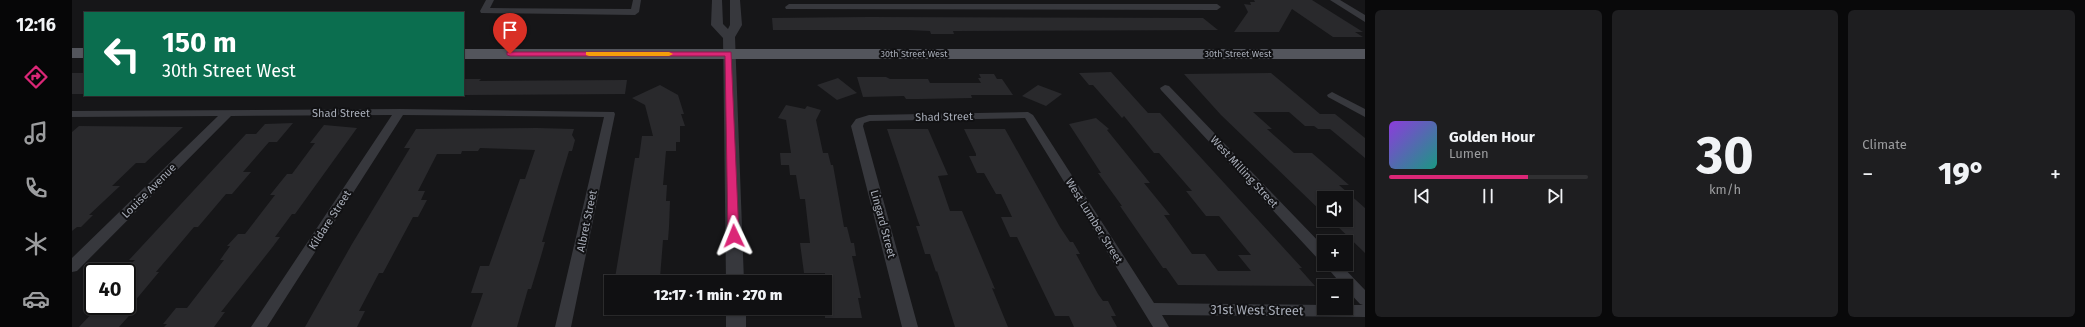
<!DOCTYPE html>
<html lang="en">
<head>
<meta charset="utf-8">
<style>
	body { margin:0; font-family:"Fira Sans",sans-serif; background:#1e1e20; color:#f1f3f6; height:100vh; display:flex; flex-direction:column; font-size:15px; white-space:nowrap }
	* { box-sizing:border-box; margin:0 }
	p { font-size:13px; color:#9c9d9f }
	.icon { flex:none; width:22px; height:22px; fill:none; stroke:currentColor; stroke-width:2; stroke-linecap:round; stroke-linejoin:round }
	.map { position:relative; flex:1; overflow:hidden }
	.side { display:flex; flex-direction:column; gap:10px; padding:10px; background:#09090a; width:720px }
	.side>* { flex:none }
	.hud { position:absolute; left:12px; top:12px; width:380px; height:84px; border-radius:0px; box-shadow:0 1px 3px #0004,0 0 0 1px #303032; background:#0b6e4f; color:#fff; overflow:hidden }
	.buttons { position:absolute; left:1245px; top:191px; display:grid; gap:8px }
	.buttons a { display:grid; place-items:center; width:36px; height:36px; border-radius:0px; background:#101012; box-shadow:0 1px 3px #0004,0 0 0 1px #303032; font-size:20px }
	.speed { position:absolute; left:12px; top:263px; display:flex; gap:8px; font-size:20px; font-weight:700; text-align:center }
	.speed>* { display:grid; place-content:center; width:52px; height:52px; border-radius:50%; background:#101012; box-shadow:0 1px 3px #0004,0 0 0 1px #303032; line-height:1 }
	.speed .limit { border:2px solid #111; border-radius:6px; background:#fff; color:#111 }
	.pin { position:absolute; display:grid; place-items:center; width:34px; height:34px; color:#fff; margin:-41px -17px; border-radius:50% 50% 50% 0; rotate:-45deg; box-shadow:0 0 4px #0007 }
	.pin .icon { rotate:45deg }
	.me { position:absolute; width:44px; margin:-22px; rotate:358deg; stroke-linejoin:round; filter:drop-shadow(0 0 3px #0008) }
	.turn { display:flex; align-items:center; gap:14px; height:84px; padding:0 12px; font-size:18px }
	.turn .icon { width:52px; height:52px; stroke-width:2.5 }
	.turn b { display:block; font-size:28px; line-height:34px }
	.big { font-size:30px; font-weight:800; line-height:1.1 }
	.side .tile { flex:1; display:flex; flex-direction:column; justify-content:center; gap:6px; min-width:0; padding:0 14px; border-radius:6px; background:#1e1e20 }
	.side .dial { align-items:center; gap:0 }
	.dial b { font-size:52px; line-height:1 }
	.song { display:flex; align-items:center; gap:12px }
	.cover { width:48px; height:48px; border-radius:6px; background:linear-gradient(135deg,hsl(270 70% 55%),hsl(170 70% 35%)) }
	.played { height:4px; border-radius:2px; background:linear-gradient(90deg,#db2777 70%,#303032 70%) }
	.keys { display:flex; justify-content:space-around; direction:ltr }
	.heat { display:flex; justify-content:space-between; align-items:center; font-size:22px; direction:ltr }
	.side .tiles { flex:1; display:grid; gap:10px; grid-template-columns:repeat(3,1fr) }
	.trip { position:absolute; left:532px; top:275px; width:228px; height:40px; border-radius:0px; background:#101012; box-shadow:0 1px 3px #0004,0 0 0 1px #303032; font-weight:800; line-height:40px; text-align:center }
	main { display:flex; flex:1; min-height:0 }
	.dock { display:flex; flex-direction:column; width:72px; justify-content:space-around; align-items:center; background:#060607; color:#9c9d9f }
	.dock .icon { width:28px; height:28px }
	.dock .current { color:#db2777 }
	.dock b { font-size:18px; color:#f1f3f6 }
	.map>svg:first-child { display:block }
	.building { fill:#29292c }
	.lines { fill:none; stroke-linecap:round; stroke-linejoin:round }
	.minor { fill:#37383d; fill-rule:evenodd }
	.tertiary { fill:#37383d; fill-rule:evenodd }
	.primary { fill:#53555c; fill-rule:evenodd }
	.route { fill:#db2777; stroke:#8e194d }
	.slow { fill:#f59e0b }
	.labels { text-anchor:middle; dominant-baseline:central; stroke-width:4; stroke-linejoin:round; paint-order:stroke }
	.far-street-label { font-size:9px; fill:#a8adb8; stroke:#111113 }
	.street-label { font-size:11px; fill:#a8adb8; stroke:#111113 }
	.near-street-label { font-size:13px; fill:#a8adb8; stroke:#111113 }
</style>
</head>
<body>
<main>
<nav class="dock">
<b>12:16</b>
<svg class="icon current" aria-label="directions" viewBox="0 0 24 24"><path d="M12 3l9 9-9 9-9-9zM9 14v-3h6M13 9l2 2-2 2"/></svg>
<svg class="icon" aria-label="music" viewBox="0 0 24 24"><path d="M9 18V5l10-2v13"/><circle cx="6" cy="18" r="3"/><circle cx="16" cy="16" r="3"/></svg>
<svg class="icon" aria-label="phone" viewBox="0 0 24 24"><path d="M5 4h4l2 5-3 2q2 4 5 5l2-3 5 2v4C11 20 4 13 5 4z"/></svg>
<svg class="icon" aria-label="climate" viewBox="0 0 24 24"><path d="M12 3v18M4 7l16 10M4 17L20 7"/></svg>
<svg class="icon" aria-label="car" viewBox="0 0 24 24"><path d="M5 17H2v-5l4-1 3-4h7l3 4 3 1v5h-3M9 17h6M6 11h13"/><circle cx="7" cy="17" r="2"/><circle cx="17" cy="17" r="2"/></svg>
</nav>
<div class="map">
<svg width="1293" height="327" viewBox="0 0 1293 327">
	<rect width="100%" height="100%" fill="#161618"/>
	<path class="building" d="M1182,0H1240L1291,32H1283L1291,37H1261L1220,9L1207,32H1162L1176,12L1172,4L1179,5L1178,2H1183Z
		M796,17L1131,18L1146,30L881,31L882,34H859L858,31L836,30H701L700,18Z
		M1039,72L1076,113H1088L1230,268H1227L1243,286L1106,285L1094,268H1091L1048,206H1050L1026,173H1029L997,124L1024,118L1037,129L1035,130L1078,183H1072L1098,215H1092L1120,254H1133L1146,271H1179L1166,255H1179L1147,216H1134L1114,191H1120L1087,153H1082L1052,116L1050,118L1021,85H1017L1007,73Z
		M0,73H13V94H0Z
		M1199,73L1248,114H1263L1293,138V158L1258,129H1246L1242,126H1233L1217,112H1181L1200,129H1195L1222,153H1240L1277,185H1267L1293,208V253L1259,220H1274V198H1252V214L1149,115L1112,74Z
		M907,74H922L925,79H930L941,95H899L900,98L847,99H834L832,96L791,97L785,77H814L818,79H856L858,83H909L906,78H909Z
		M766,78L785,93L765,100L745,85Z
		M391,79H409L407,81L555,80L553,94L391,95Z
		M588,85L606,95L612,114H609L613,126H608V142H604V151H594L591,185H595L594,201H598L597,227L596,240H591L588,278H543L563,158H567L570,136H581L573,105L560,98Z
		M966,85L990,94L974,106L950,96Z
		M714,105L733,109L735,106L749,110L744,120L751,153H756L759,165H761L772,227H775L779,243H782L784,256H780L789,298H786L790,318H753V273H732L728,243H738L733,199H728L724,175H718L717,165H709L708,153H719L714,120L706,118Z
		M221,123L205,142H197L171,172H179L160,194H154L126,227H122L84,272H87L57,308H64L47,327H7L25,308H55V268L63,260H57L174,134H184L193,124Z
		M252,125L285,128L223,214H220L203,237H208L199,249L149,312H153L142,327H92L95,324H91L104,308H115L152,260H148L158,246H155L166,234H173L203,195H198L215,174H220L243,143H238Z
		M7,126L111,127L73,163H64L40,186H48L17,215H21L9,227H5L0,231V132Z
		M465,128L502,129L500,135L503,140L500,151H497L486,187L470,242H473L469,256L459,289H456L445,327H399L411,293H399L408,266H417L448,179H453L463,150L408,148L406,151H390L389,154H365L346,191H353L349,200H355L346,217H341L311,273H307L287,311H293L285,327H233L280,244L338,148H332L344,129Z
		M815,129H856L876,175L866,176L878,211H890L923,289L920,288L936,327H883L865,271L864,272L858,254H853L848,238L844,226H848L846,221Z
		M892,129H933L988,227L998,242H1001L1008,254H1004L1026,294L1031,301H1036L1044,316H1039L1045,327H1002L997,316H983L945,237H938L929,217H940L929,194H924L912,173H905L897,156H904V154Z"/>
	<g class="lines">
		<path class="minor" d="M414,0H422L418,8L559,9L561,0H569L567,12L563,15L409,13L408,11Z
			M1258,0H1268L1293,15V22Z
			M717,4H1145L1149,7L1145,10L714,9L713,7Z
			M1093,85L1097,86L1252,247V261L1247,260L1089,90L1088,88Z
			M1260,92L1293,109V117L1256,97L1255,95Z
			M328,109L542,112L543,114L499,327H483L532,117L331,115L195,327H179L320,115L159,116L5,271L0,272V258L146,116L0,117V111Z
			M956,112L961,115L1082,303L1252,305V308H1274V305H1291L1288,304L1274,289V286H1271L1252,264H1268L1293,290V317L1090,315L1097,327H1081L953,118L798,121L792,123L791,126L846,327H830L779,126L784,119L797,115Z"/>
		<path class="tertiary" d="M640,0H650L651,24L656,29L658,25V0H668L670,25L663,37L672,282H654L651,38L639,25Z
			M654,308H674V327H654Z"/>
		<path class="primary" d="M0,48H13V58H0Z
			M391,49H1293V59H391Z"/>
	</g>
	<path class="route" d="M435,52H659L667,236L665,239L662,240L656,236L653,56H438L435,55Z"/>
	<path class="slow" d="M514,52H597L601,54L597,56H517L514,55Z"/>
	<g class="labels">
		<g class="far-street-label">
			<text x="842" y="54">30th Street West</text>
			<text x="1166" y="54">30th Street West</text>
		</g>
		<g class="street-label">
			<text x="269" y="113">Shad Street</text>
			<text transform="translate(872 117) rotate(-1)">Shad Street</text>
			<text transform="translate(1172 172) rotate(47)">West Milling Street</text>
			<text transform="translate(77 191) rotate(-45)">Louise Avenue</text>
			<text transform="translate(258 220) rotate(-57)">Kildare Street</text>
			<text transform="translate(515 221) rotate(-78)">Albret Street</text>
			<text transform="translate(1022 221) rotate(58)">West Lumber Street</text>
			<text transform="translate(811 224) rotate(75)">Lingard Street</text>
		</g>
		<g class="near-street-label">
			<text transform="translate(1185 310) rotate(1)">31st West Street</text>
		</g>
	</g>
</svg>
<div class="buttons">
<a><svg class="icon" aria-label="sound" viewBox="0 0 24 24"><path d="M4 9h4l5-4v14l-5-4H4zM17 9q2 3 0 6"/></svg></a>
<a>+</a>
<a>−</a>
</div>
<div class="speed"><div class="limit">40</div></div>
<div class="pin" style="left:438px;top:54px;background:#d93025"><svg class="icon" aria-label="arrive" viewBox="0 0 24 24"><path d="M6 21V4h12l-3 4 3 4H6"/></svg></div>
<svg class="me" style="left:662px;top:236px" viewBox="-20 -20 40 40"><path d="M0-17L14 15 0 8-14 15z" fill="#db2777" stroke="#fff" stroke-width="4"/></svg>
<div class="trip">12:17 · 1 min · 270 m</div>
<div class="hud">
<div class="turn"><svg class="icon" aria-label="left" viewBox="0 0 24 24"><path d="M17 20v-9H6M10 6l-5 5 5 5"/></svg><div><b>150 m</b>30th Street West</div></div>
</div>
</div>
<section class="side">
<div class="tiles">
<div class="tile">
<div class="song"><i class="cover"></i><div><b>Golden Hour</b><p>Lumen</p></div></div>
<div class="played"></div>
<div class="keys"><svg class="icon" aria-label="previous" viewBox="0 0 24 24"><path d="M18 5L8 12l10 7zM5 5v14"/></svg><svg class="icon" aria-label="pause" viewBox="0 0 24 24"><path d="M8 5v14M16 5v14"/></svg><svg class="icon" aria-label="next" viewBox="0 0 24 24"><path d="M6 5l10 7-10 7zM19 5v14"/></svg></div>
</div>
<div class="tile dial"><b>30</b><p>km/h</p></div>
<div class="tile"><p>Climate</p>
<div class="heat"><a>−</a><b class="big">19°</b><a>+</a></div>
</div>
</div>
</section>
</main>
</body>
</html>
